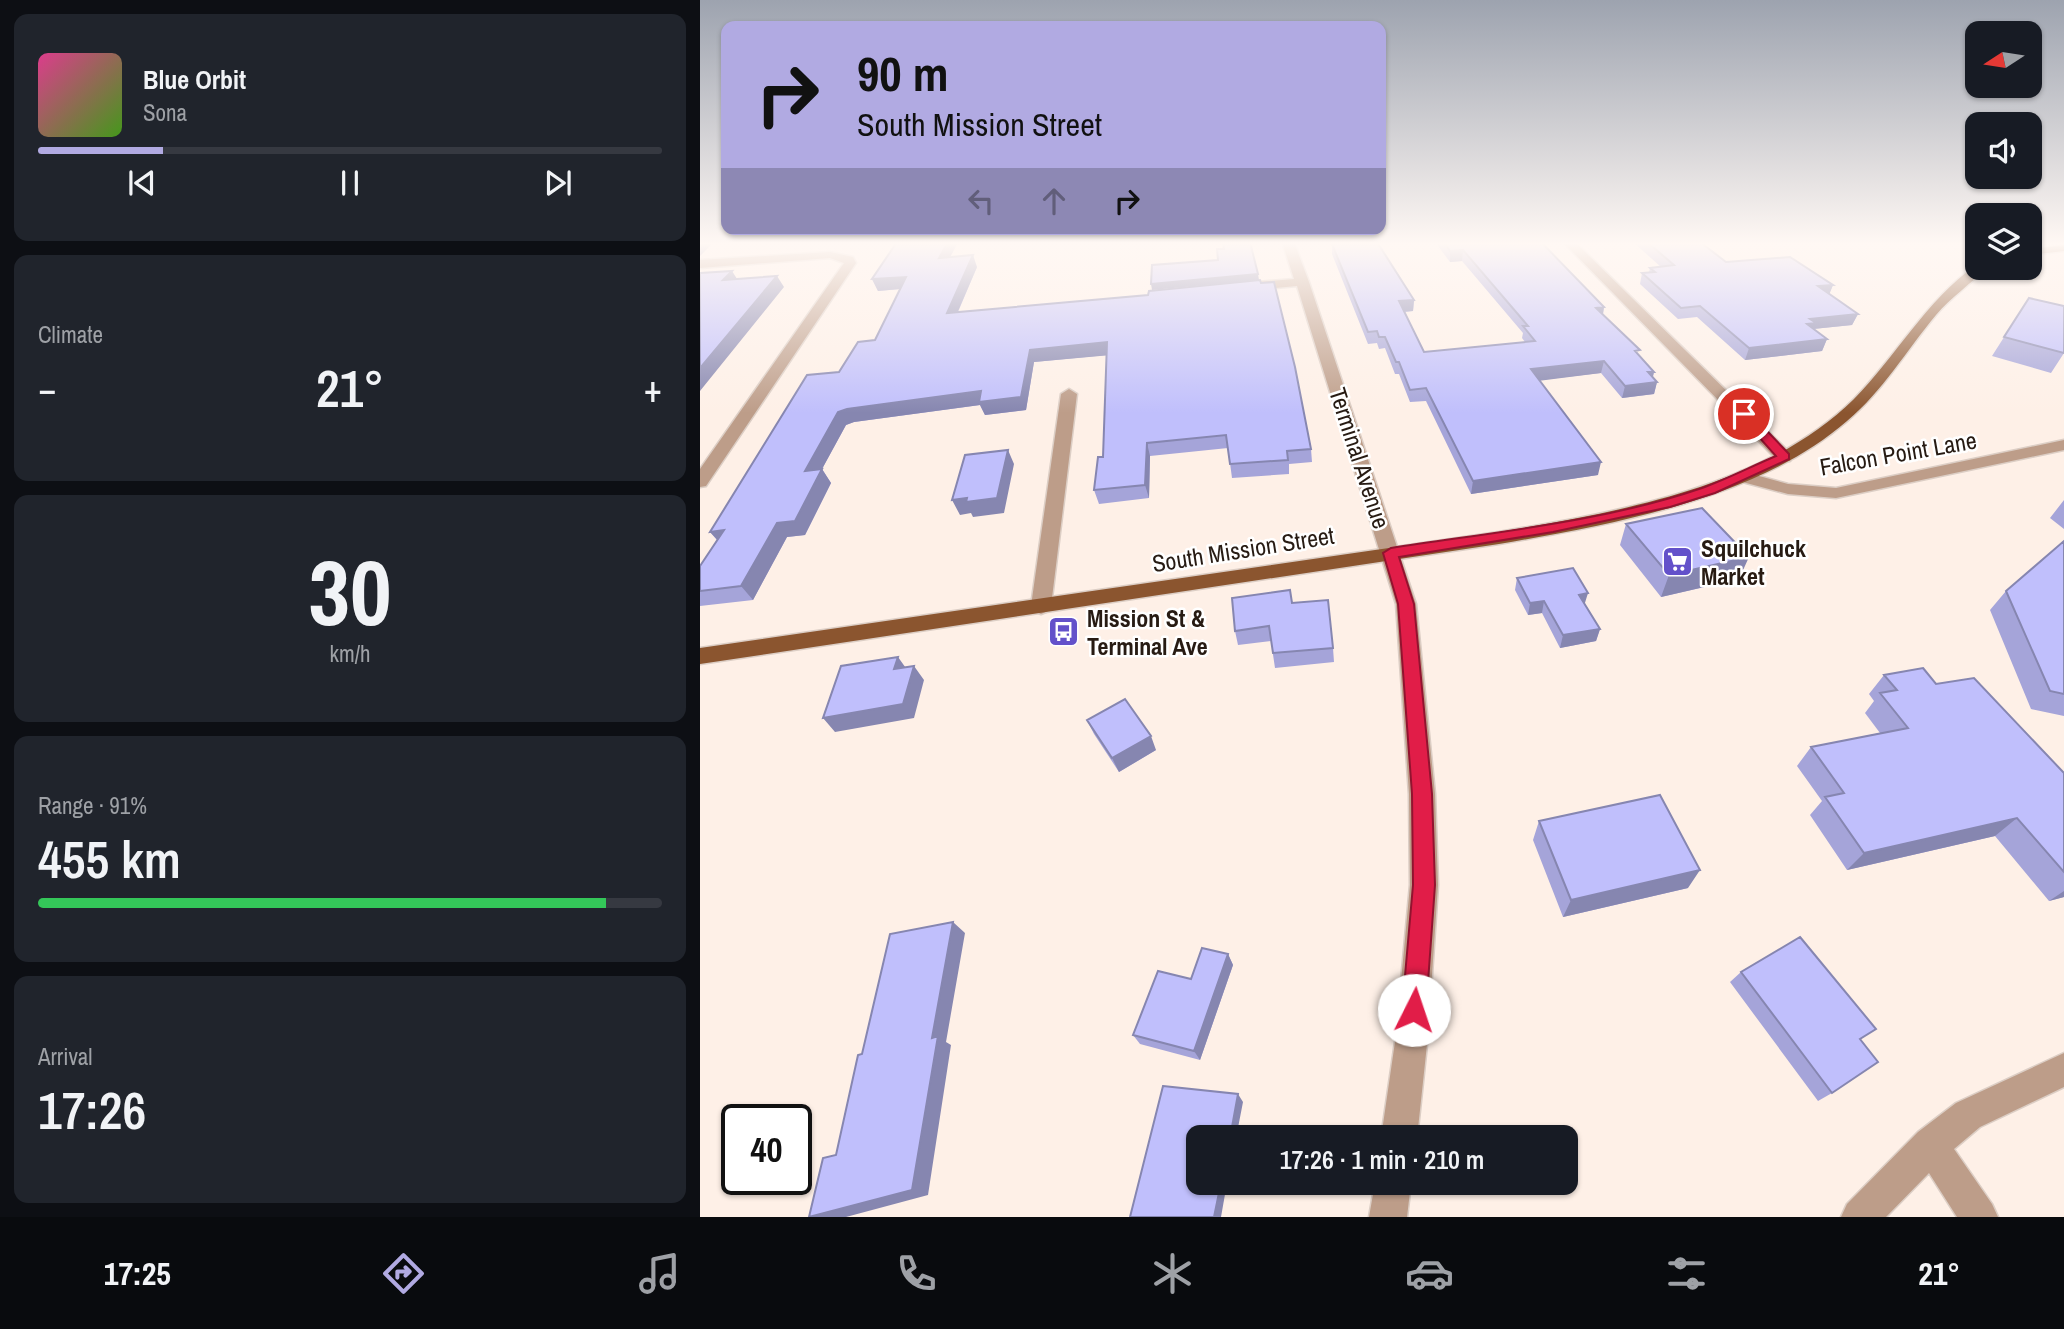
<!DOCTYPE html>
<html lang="en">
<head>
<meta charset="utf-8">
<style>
	body { margin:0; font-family:"Archivo Narrow",sans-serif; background:#20242c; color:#f1f3f6; height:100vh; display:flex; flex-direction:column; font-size:26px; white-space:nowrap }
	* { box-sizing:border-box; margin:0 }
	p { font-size:23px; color:#9ea1a6 }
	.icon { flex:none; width:38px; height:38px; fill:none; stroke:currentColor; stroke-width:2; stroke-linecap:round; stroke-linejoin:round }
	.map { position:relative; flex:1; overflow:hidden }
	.panel { display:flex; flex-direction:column; gap:14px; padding:14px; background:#0d0f14; width:700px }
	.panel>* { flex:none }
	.guide { position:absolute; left:21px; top:21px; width:665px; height:214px; border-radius:14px; box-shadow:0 2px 5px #0004; background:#b1aae2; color:#111; overflow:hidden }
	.needle { width:46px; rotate:258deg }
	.fabs { position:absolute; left:1265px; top:21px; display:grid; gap:14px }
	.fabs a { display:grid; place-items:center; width:77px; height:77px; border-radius:14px; background:#171b24; box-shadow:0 2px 5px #0004; font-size:35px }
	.speed { position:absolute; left:21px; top:1104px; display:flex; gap:14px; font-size:35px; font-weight:700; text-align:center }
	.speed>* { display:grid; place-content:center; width:91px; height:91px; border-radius:50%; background:#171b24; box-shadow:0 2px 5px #0004; line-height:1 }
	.speed .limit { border:4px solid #111; border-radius:10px; background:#fff; color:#111 }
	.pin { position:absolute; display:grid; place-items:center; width:60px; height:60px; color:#fff; margin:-30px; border:4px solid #fff; border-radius:50%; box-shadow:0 2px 7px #0007 }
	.me { position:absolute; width:77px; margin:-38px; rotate:4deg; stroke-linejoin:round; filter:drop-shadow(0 0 5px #0008) }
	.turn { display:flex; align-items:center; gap:24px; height:147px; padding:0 21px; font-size:32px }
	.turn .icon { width:91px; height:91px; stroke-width:2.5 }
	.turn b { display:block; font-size:49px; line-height:60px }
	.lanes { display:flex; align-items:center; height:66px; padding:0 21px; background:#0003; justify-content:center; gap:35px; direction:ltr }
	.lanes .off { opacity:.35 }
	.big { font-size:52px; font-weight:600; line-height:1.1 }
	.panel .widget { flex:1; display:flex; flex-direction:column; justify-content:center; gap:10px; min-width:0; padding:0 24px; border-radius:14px; background:#20242c }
	.panel .dial { align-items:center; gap:0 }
	.dial b { font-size:91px; line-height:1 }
	.song { display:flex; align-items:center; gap:21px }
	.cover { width:84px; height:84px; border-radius:10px; background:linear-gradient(135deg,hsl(330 70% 55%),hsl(100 70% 35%)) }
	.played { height:7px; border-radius:4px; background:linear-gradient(90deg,#b1aae2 20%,#363941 20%) }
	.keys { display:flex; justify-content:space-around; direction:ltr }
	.heat { display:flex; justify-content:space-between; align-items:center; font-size:38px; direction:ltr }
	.charge { height:10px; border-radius:5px; background:linear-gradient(90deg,#34c759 91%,#363941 0) }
	.trip { position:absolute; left:486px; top:1125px; width:392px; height:70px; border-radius:14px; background:#171b24; box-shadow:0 2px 5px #0004; font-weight:600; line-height:70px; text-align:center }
	.tab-bar { display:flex; height:112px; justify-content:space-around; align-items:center; background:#090b0e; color:#9ea1a6 }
	.tab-bar .icon { width:49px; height:49px }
	.tab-bar .selected { color:#b1aae2 }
	.tab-bar b { font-size:32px; color:#f1f3f6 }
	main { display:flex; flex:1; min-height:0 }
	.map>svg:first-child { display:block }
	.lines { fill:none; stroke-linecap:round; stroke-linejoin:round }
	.minor-casing { stroke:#dccec5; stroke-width:3 }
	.major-casing { stroke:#dccec5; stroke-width:3 }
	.minor { fill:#bd9d89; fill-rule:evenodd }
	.major { fill:#8b552f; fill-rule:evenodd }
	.wall { fill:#a5a4d9 }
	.shaded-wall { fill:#8686b0 }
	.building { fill:#c0bffc; stroke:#8686b0; stroke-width:2 }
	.route { fill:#e11d48; stroke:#92132f; stroke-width:2 }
	.labels { text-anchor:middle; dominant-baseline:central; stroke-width:5; stroke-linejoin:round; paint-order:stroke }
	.street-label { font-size:24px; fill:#271b13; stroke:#fff }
	.poi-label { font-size:24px; font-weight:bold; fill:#271b13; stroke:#fff; text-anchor:start }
</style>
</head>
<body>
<main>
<section class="panel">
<div class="widget">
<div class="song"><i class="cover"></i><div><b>Blue Orbit</b><p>Sona</p></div></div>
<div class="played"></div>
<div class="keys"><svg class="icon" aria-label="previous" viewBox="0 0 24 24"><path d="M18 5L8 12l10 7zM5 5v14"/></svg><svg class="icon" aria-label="pause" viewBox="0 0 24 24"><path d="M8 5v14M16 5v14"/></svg><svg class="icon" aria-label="next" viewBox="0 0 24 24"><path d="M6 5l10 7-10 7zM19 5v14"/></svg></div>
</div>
<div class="widget"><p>Climate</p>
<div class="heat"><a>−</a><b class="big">21°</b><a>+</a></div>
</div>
<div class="widget dial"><b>30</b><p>km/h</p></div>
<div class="widget"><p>Range · 91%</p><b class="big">455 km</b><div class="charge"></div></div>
<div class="widget"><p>Arrival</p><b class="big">17:26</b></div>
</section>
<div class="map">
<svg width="1364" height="1217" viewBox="0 0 1364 1217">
	<rect width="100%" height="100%" fill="#fef0e7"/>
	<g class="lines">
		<defs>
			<path id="minor" d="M582,242H594L609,282L716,604L735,794L738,885L728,1035L717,1138H681L696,1035L710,885L709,794L696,604L597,286L545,291L539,287L545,283L594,279Z
				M863,242H875L1090,453L1092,457L1090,461H1078Z
				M130,252L153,257L156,263L6,486L0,487V469L144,263L130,258L0,268V260Z
				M369,389L377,394L351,606L348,611L341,614L334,611L331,606L361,394Z
				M1364,440V450L1136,498L1088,494L1035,480L1032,476L1041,471L1088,484L1136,488Z
				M1364,1053V1087L1280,1127L1254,1149L1292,1204L1298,1217H1257L1229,1173L1186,1217H1141L1147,1204L1218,1132L1256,1103Z
				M675,1183H711L707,1217H669Z"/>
			<path id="major" d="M1364,245V251L1330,255V249Z
				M1276,265L1286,268C1270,285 1251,297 1236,315C1206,351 1183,391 1147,421C1057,499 914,524 799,544L0,664V648L799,532C918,512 1065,487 1154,399C1197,355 1225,302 1276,265Z"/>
		</defs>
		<use href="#minor" class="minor-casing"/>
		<use href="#major" class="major-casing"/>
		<use href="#minor" class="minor"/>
		<use href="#major" class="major"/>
	</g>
	<path class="wall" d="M197,242H258L250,257L277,267L258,312L448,295L611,449L612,462L589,464V474L532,478L528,448L450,456L449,498L399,504L394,490L403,457L407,355L334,362L326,410L285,415L280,405L154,422L146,425L122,469L131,483L105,535L87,537L53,600L0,606V566L17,540L10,532L139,372L175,340L200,289L178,291L172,279Z
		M633,242H677L714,300L713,311L705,312L724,352L825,342L822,338L823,333L762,261L750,262L735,242H841L904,307L903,315L954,372L953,377L957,382L954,394L922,398L901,373L840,380L898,475L771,494L726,401L710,402L699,374H695L685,348L679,349L677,343L668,344L632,254V244H634Z
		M933,242H1000L1026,262L1133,285L1129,294L1158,314L1152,325L1113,329L1127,339L1122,351L1045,360L997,317L978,319L940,284L942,273L949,272L950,268L961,267Z
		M1329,298L1364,353L1351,373L1292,356Z
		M1364,500V529L1350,518Z
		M926,524L1039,579L961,597L920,545Z
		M1364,541V716L1331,709L1290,610L1306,591Z
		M817,578L885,604L900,629L896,641L860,648L842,613L828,615L815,590Z
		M592,603L633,648L634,662L575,668L571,641L538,645L535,631Z
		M1184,675L1236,684L1364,773V897L1349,901L1295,836L1147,870L1110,815L1122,801L1097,766L1111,747L1180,733L1165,713L1174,701L1169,694Z
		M387,720L456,750L419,772L394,734Z
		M839,821L988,888L863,917L833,840Z
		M528,954L533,965L500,1060L440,1044L433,1035L491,979Z
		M1041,972L1160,1039L1132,1093L1118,1101L1030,982Z"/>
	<path class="shaded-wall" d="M0,242H14L0,256Z
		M248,242H258L244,269L239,258Z
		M763,250L762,261L750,262V251Z
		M273,255L277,267L252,325L247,313Z
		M32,271L39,282L23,280Z
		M558,274L559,280L452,290L451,284Z
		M77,276L84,287L0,391V368Z
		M206,277L211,288L178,291L172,279Z
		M1133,285L1129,295L1118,286Z
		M714,300L713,311L699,312V301Z
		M904,307L902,319L896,308Z
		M1158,314L1152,325L1113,329L1102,336L1110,319Z
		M1127,339L1122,351L1045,360L1049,348Z
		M407,342L411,355L334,362L326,410L285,415L280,405L154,422L146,425L122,469L131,483L105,535L87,537L53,600L41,586L138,412L330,350Z
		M904,361L901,373L830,382L831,369Z
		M948,372H954L951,383L957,382L954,394L922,398L925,386Z
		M447,443L450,456L449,498L445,485Z
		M308,450L314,464L304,513L273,517L271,513L260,515L252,500Z
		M901,462L898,475L771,494L773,481Z
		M24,530L22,545L10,532Z
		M1049,557L1039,579L961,597L969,575Z
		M888,593L884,606L879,595Z
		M844,601L842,613L828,615L830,603Z
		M900,629L896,641L860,648L863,635Z
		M198,657L208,671L194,669Z
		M214,666L224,680L214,718L135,732L123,718Z
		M451,736L456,750L419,772L412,758Z
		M1317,818L1295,836L1147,870L1164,853Z
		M1000,870L988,888L863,917L871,900Z
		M1364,891V897L1349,901Z
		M253,922L265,933L246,1042L251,1045L228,1195L146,1217H110L232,1038Z
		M528,954L533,965L500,1060L494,1051Z
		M538,1094L543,1102L536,1138H530Z
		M521,1183H527L521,1217H514Z"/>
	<path class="building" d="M197,242H248L239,258L273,255L247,313L448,295L449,291L560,280L561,283L574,282L595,367L611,449L587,451L588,460L530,464L526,435L447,443L445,485L394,490L398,457H403L407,342L330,350L321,397L279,402L281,391L147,409L138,412L105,471L122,469L95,521L77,523L41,586L0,591V566L24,530L10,532L107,375L139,372L158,342L175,340L206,277L172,279Z
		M523,242H550L558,274L451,284L452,265L518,260L517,249H524Z
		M636,242H677L714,300L699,301L724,352L835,341L823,326H828L763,250L750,251L744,242H841L904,307L896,308L940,350L935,351L954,372H948L957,382L925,386L904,361L831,369L901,462L773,481L726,388L710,390L699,362H696L685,337H679L677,331L668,332L632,244L637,243Z
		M947,242H1000L1026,262L1090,257L1133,285L1118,286L1158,314L1110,319L1116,323L1107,324L1127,339L1049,348L1000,306L981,308L942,273L955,272L950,268L974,265Z
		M32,271L23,280L77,276L0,368V273Z
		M1329,298L1364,306V353L1304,337Z
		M308,450L297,498L266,502L267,498L252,500L265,455Z
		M1002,508L1049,557L969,575L926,524Z
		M1364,541V694L1350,691L1306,591Z
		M873,568L888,593L879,595L900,629L863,635L844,601L830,603L817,578Z
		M590,590L592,603L628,600L633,648L573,653L569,626L535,631L532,598Z
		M198,657L194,669L214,666L203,704L123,718L141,666Z
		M1223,668L1236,684L1274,678L1364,773V872L1317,818L1164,853L1125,797L1144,793L1111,747L1208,728L1180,693L1197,690L1184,675Z
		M425,699L451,736L412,758L387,720Z
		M960,795L1000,870L871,900L839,821Z
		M253,922L232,1038L238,1036L212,1190L109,1217L123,1158L136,1155L158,1055L162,1054L190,934Z
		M1100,937L1176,1029L1160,1039L1178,1062L1132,1093L1041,972Z
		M502,948L528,954L494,1051L433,1035L458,971L491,979Z
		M463,1086L538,1094L530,1138H499V1183H521L514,1217H430Z"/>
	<linearGradient id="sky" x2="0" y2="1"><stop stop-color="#9da3af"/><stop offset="0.59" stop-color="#fff8f4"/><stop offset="1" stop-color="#fff8f4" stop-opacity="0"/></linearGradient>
	<rect width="1364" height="413" fill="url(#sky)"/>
	<path class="route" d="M1044,410L1048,411L1089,454V459L1015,493L970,507L853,532L699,557L714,604L732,794L735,885L726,1010L723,1018L714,1022L706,1018L702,1010L713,885L712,794L698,604L683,553L691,548C794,532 903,522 1002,488C1027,479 1052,466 1076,456L1040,416V411Z"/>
	<defs>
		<symbol id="supermarket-square" viewBox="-11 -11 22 22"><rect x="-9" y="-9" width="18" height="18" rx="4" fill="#6351ca" stroke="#fff"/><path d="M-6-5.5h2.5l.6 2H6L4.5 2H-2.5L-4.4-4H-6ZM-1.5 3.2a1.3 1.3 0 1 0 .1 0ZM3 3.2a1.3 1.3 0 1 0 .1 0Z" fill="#fff"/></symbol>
		<symbol id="bus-square" viewBox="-11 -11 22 22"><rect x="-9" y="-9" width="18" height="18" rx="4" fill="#6351ca" stroke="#fff"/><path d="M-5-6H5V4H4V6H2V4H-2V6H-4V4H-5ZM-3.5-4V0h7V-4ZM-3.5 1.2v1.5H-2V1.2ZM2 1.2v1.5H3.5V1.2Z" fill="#fff"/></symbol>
	</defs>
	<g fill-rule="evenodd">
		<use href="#supermarket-square" x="960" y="544" width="35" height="35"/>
		<use href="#bus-square" x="346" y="614" width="35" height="35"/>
	</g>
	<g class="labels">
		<g class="street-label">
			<text transform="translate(1198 453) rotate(-10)">Falcon Point Lane</text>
			<text transform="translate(660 458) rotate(72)">Terminal Avenue</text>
			<text transform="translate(543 549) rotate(-9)">South Mission Street</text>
		</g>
		<g class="poi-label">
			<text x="1001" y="548">Squilchuck<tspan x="1001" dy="28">Market</tspan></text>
			<text x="387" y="618">Mission St &amp;<tspan x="387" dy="28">Terminal Ave</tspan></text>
		</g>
	</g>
</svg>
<div class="fabs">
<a><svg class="needle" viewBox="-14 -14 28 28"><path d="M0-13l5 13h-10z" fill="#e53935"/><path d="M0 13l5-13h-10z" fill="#9ea1a6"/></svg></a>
<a><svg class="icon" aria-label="sound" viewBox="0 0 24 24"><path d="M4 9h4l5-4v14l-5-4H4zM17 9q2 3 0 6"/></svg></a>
<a><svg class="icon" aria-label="layers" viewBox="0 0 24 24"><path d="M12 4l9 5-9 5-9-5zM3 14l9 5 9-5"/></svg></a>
</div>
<div class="speed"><div class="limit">40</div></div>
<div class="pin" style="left:1044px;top:414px;background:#d93025"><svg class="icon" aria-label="arrive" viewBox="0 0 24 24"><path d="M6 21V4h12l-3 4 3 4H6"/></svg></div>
<svg class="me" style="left:714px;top:1010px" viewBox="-20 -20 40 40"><circle r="19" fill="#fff"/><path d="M0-13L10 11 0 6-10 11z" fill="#e11d48"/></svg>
<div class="trip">17:26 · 1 min · 210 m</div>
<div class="guide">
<div class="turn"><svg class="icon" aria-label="right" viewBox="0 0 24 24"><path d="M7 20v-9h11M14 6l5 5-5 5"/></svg><div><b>90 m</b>South Mission Street</div></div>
<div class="lanes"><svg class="icon off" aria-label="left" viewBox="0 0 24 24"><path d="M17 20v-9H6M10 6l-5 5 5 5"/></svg><svg class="icon off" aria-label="ahead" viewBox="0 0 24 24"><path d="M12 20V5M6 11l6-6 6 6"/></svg><svg class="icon" aria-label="right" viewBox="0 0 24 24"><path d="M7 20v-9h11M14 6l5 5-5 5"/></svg></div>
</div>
</div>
</main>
<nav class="tab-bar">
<b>17:25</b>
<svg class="icon selected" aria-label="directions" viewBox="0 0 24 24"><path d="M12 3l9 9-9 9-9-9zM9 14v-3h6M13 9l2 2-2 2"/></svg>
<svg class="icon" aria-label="music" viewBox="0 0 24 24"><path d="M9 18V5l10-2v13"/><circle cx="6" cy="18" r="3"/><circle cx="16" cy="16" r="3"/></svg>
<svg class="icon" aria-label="phone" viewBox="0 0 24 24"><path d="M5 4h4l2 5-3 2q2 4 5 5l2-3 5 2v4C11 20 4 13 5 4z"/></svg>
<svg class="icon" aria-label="climate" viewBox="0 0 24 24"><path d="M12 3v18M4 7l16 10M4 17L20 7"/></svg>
<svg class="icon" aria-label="car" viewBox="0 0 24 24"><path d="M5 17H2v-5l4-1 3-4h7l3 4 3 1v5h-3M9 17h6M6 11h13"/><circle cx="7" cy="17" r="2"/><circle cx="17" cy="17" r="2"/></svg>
<svg class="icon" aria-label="filters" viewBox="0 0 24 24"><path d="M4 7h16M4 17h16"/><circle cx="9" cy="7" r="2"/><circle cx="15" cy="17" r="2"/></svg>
<b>21°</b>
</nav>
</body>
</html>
